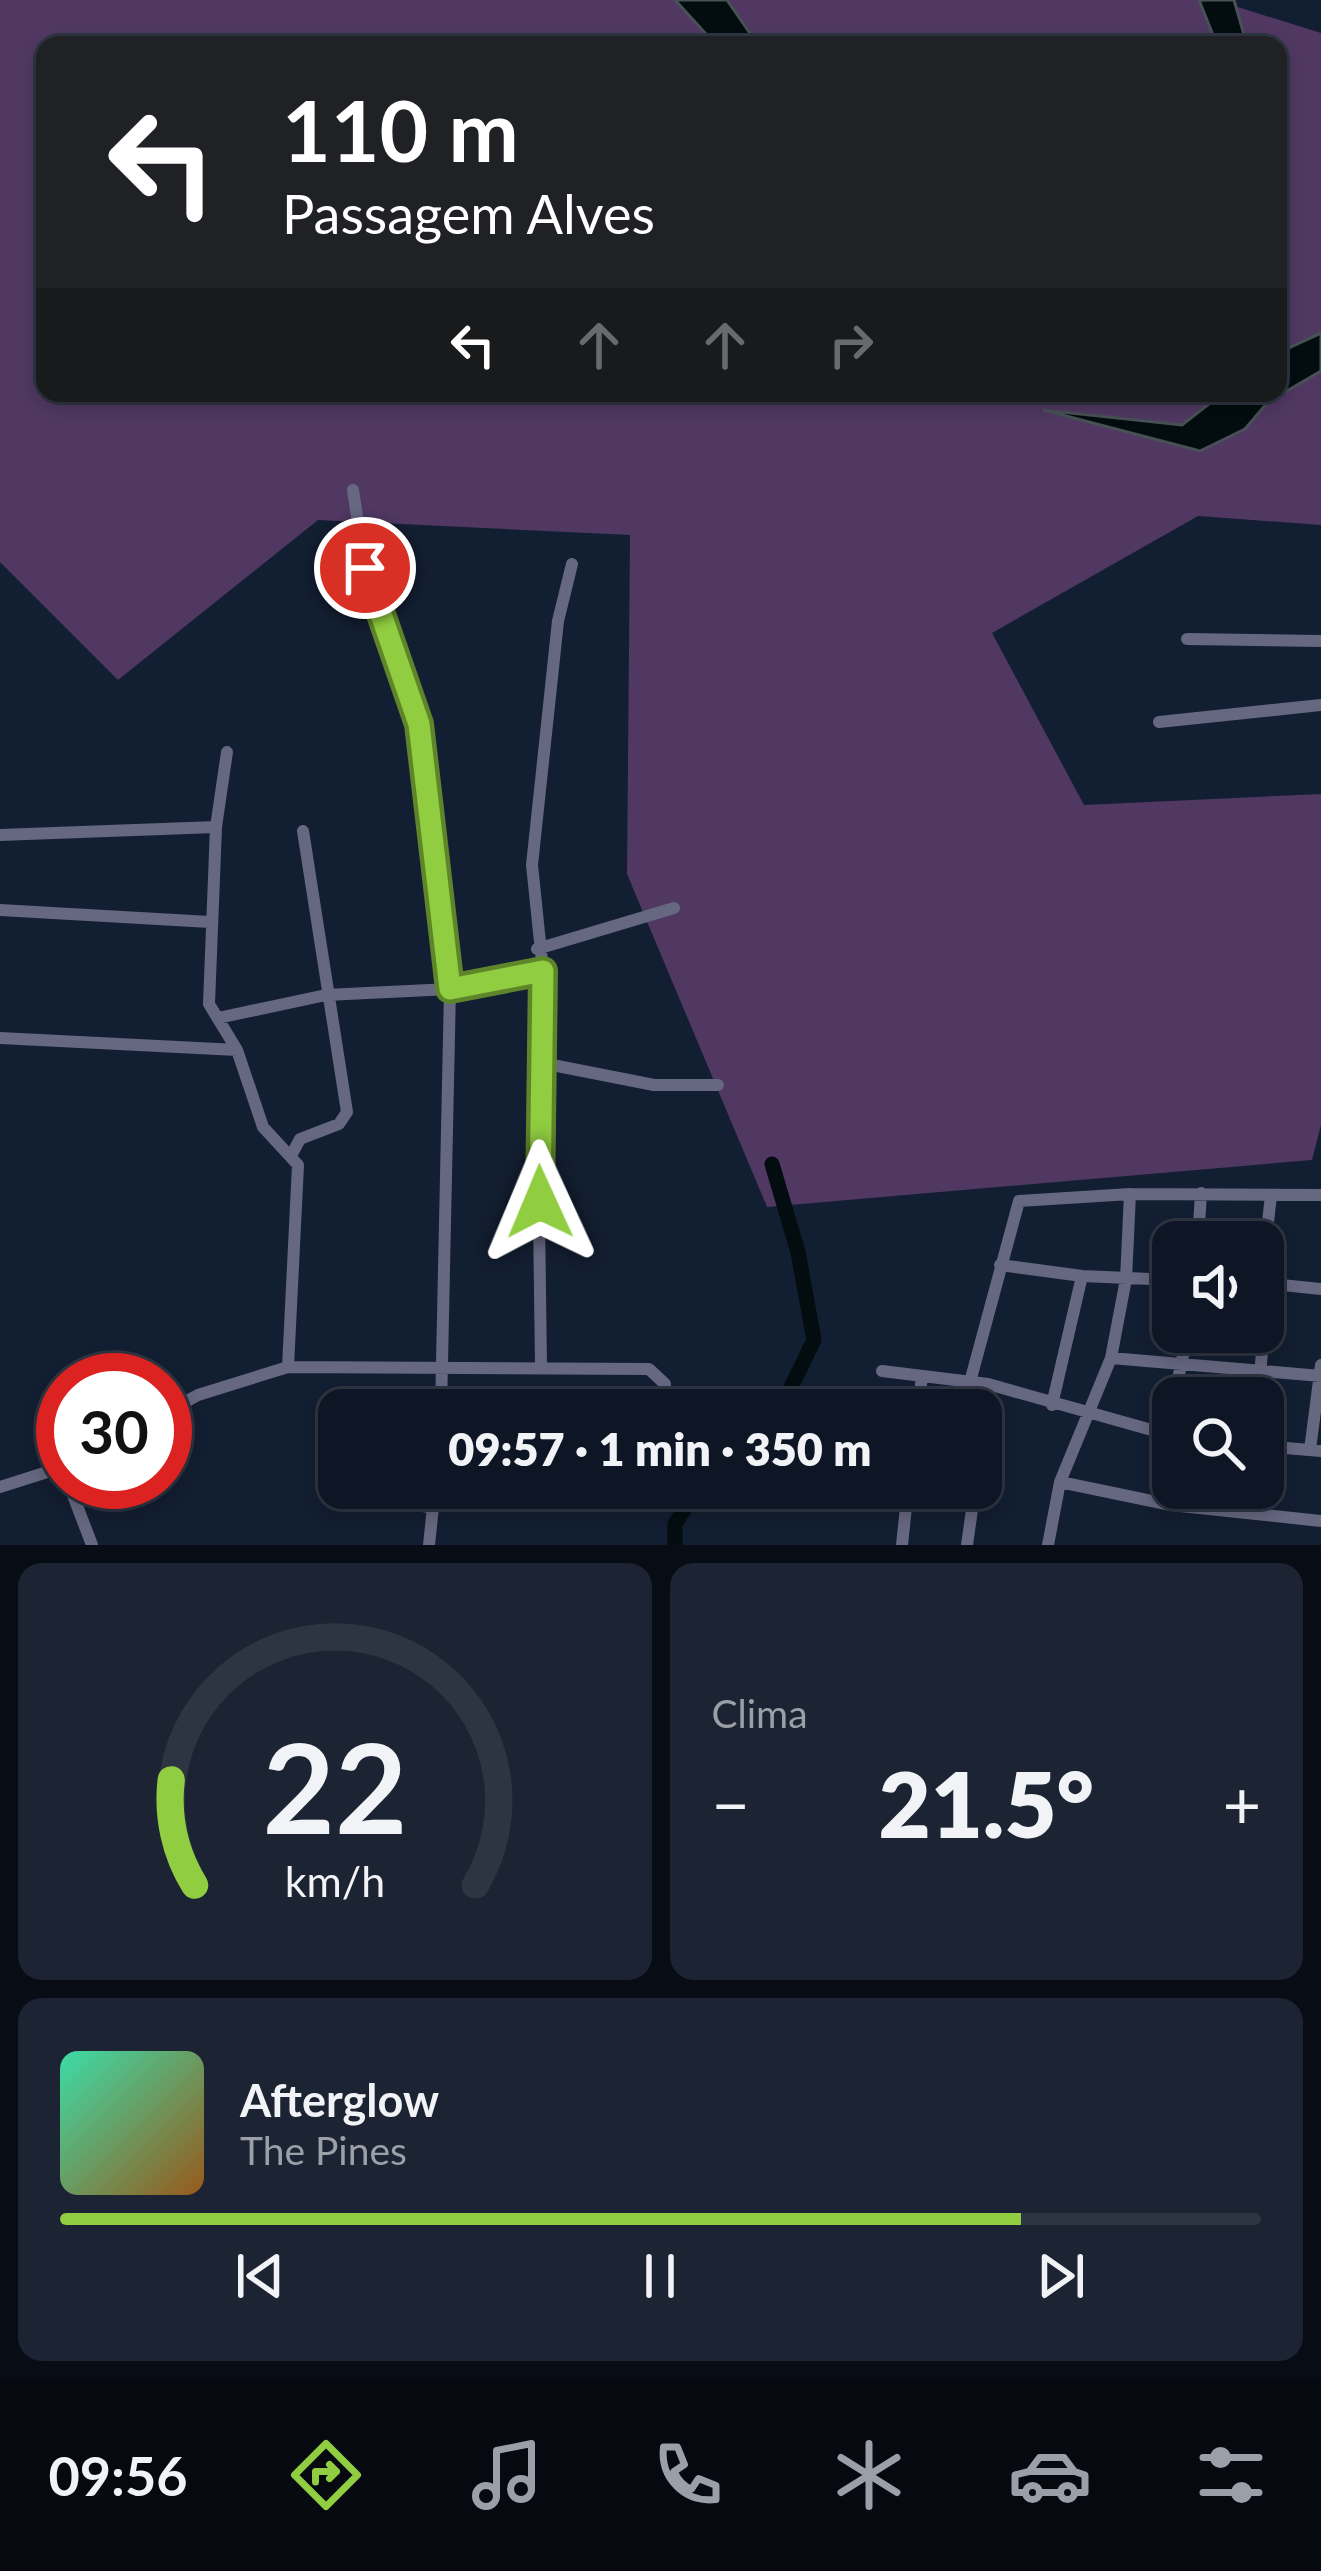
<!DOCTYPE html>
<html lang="pt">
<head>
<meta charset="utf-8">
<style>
	body { margin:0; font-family:Lato,sans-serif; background:#1c2332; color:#f1f3f6; height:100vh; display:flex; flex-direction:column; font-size:45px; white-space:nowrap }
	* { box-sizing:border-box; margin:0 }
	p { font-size:39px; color:#9b9fa7 }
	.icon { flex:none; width:66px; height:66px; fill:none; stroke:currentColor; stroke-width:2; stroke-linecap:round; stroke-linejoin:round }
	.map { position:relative; height:1545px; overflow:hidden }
	.details { display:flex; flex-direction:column; gap:18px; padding:18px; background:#080c14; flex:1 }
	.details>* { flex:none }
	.banner { position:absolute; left:36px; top:36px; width:1251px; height:366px; border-radius:24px; box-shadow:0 6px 18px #0003,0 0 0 3px #2e3542; background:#202124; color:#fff; overflow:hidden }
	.tools { position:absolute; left:1152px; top:1221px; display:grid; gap:24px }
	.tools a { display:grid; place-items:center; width:132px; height:132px; border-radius:24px; background:#0e1625; box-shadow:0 6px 18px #0003,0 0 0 3px #2e3542; font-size:60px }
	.speed { position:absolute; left:36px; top:1353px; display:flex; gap:24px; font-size:60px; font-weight:700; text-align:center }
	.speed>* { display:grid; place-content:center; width:156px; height:156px; border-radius:50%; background:#0e1625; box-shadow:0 6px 18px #0003,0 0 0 3px #2e3542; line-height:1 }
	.speed .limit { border:18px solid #d22; background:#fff; color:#111 }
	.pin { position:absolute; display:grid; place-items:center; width:102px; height:102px; color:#fff; margin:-51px; border:6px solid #fff; border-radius:50%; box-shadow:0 3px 12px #0007 }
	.me { position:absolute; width:132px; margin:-66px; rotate:359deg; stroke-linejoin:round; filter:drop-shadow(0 0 9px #0008) }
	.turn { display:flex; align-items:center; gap:42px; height:252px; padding:0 48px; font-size:54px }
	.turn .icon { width:156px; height:156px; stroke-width:2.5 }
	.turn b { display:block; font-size:84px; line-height:102px }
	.lanes { display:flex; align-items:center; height:114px; padding:0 48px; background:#0003; justify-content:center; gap:60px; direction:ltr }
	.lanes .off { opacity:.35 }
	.big { font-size:90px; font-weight:800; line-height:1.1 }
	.details .widget { flex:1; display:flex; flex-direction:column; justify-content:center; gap:18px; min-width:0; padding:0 42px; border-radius:24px; background:#1c2332 }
	.details .dial { align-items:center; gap:0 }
	.dial svg { height:312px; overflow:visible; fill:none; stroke:#2e3542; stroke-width:7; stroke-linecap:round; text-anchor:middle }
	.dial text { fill:#f1f3f6; stroke:none }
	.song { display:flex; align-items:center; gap:36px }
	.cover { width:144px; height:144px; border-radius:18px; background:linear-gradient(135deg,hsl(160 70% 55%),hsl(30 70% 35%)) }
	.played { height:12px; border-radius:6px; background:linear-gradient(90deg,#90cd40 80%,#2e3542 80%) }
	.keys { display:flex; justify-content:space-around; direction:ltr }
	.heat { display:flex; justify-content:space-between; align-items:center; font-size:66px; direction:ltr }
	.details .tiles { flex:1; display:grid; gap:18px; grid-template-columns:1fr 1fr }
	.widget:last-child { grid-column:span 2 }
	.trip { position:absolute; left:318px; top:1389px; width:684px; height:120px; border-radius:24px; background:#0e1625; box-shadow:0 6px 18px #0003,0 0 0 3px #2e3542; font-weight:800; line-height:120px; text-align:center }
	.tab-bar { display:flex; height:192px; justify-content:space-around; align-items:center; background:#06090f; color:#9b9fa7 }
	.tab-bar .icon { width:84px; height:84px }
	.tab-bar .selected { color:#90cd40 }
	.tab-bar b { font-size:54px; color:#f1f3f6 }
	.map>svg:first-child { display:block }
	.green { fill:#503862; fill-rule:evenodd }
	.water { fill:#030c0e; stroke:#485156; stroke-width:3 }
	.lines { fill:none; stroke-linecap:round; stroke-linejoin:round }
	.canal { stroke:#030c0e; stroke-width:15 }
	.street { stroke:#666781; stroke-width:12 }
	.route-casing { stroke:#5e852a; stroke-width:30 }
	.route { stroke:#90cd40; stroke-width:21 }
</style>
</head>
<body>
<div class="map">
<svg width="1321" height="1545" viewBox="0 0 1321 1545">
	<rect width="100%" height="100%" fill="#121e31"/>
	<path class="green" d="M0,0H1215L1321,33V525L1198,516L992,633L1084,805L1321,794V1125L1312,1160L767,1207L627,874L630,535L318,520L118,680L0,562ZM45,45H1278V393H45Z"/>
	<path class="water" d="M675,0H727L758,45H716Z
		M1199,0H1234L1247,45H1217Z
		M1321,333V371L1268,402L1245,429L1200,451L1043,410L1182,425L1223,393H1278V353Z"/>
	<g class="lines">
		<path class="canal" d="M772,1164L798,1252L814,1340L780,1410
			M675,1545V1524L698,1488"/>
		<path class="street" d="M353,490L365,568L419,724L450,989L441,1410
			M1187,639L1321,641
			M1159,722L1321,705
			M227,752L216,827L209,1004L237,1050L263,1127L298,1165L288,1367
			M0,835L216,827
			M0,910L210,922
			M537,949L674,908
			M218,1018L326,995L450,989L543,971
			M0,1038L237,1050
			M537,1062L654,1085H718
			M292,1154L300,1139L339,1124L347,1112L303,831
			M1198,1242L1201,1193
			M1000,1265L1082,1276
			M1263,1267L1271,1195
			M1263,1283L1321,1289
			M1111,1358L1321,1376
			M541,1367L537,1062L543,971L532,865L558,621L572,564
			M882,1371L988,1384L1173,1436
			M970,1382L1019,1201L1130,1194L1321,1195
			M1174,1398L1188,1332
			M1258,1398L1267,1294L1263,1276
			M1052,1405L1082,1276L1173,1280
			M918,1410L922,1376
			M165,1413L198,1395L288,1367L649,1369L665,1384L659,1410
			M1163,1435L1173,1402
			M981,1437L988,1384
			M1263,1446L1321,1451
			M1310,1450L1321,1365
			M68,1482L92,1545
			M1060,1482L1171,1505L1321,1521
			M0,1487L63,1467
			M349,1494L435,1508
			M429,1545L435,1488
			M902,1545L908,1488
			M967,1545L975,1488
			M1048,1545L1060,1482L1111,1358L1126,1279L1130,1194"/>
	</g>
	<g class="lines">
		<defs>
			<path id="route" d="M365,568L419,724L450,989L543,971L540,1202"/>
		</defs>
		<use href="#route" class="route-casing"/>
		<use href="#route" class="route"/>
	</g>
</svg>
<div class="tools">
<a><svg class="icon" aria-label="sound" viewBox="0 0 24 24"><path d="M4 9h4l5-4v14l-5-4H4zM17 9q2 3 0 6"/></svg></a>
<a><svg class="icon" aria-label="search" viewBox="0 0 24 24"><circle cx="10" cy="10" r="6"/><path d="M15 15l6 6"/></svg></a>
</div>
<div class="speed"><div class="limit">30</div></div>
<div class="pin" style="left:365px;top:568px;background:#d93025"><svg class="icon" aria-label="arrive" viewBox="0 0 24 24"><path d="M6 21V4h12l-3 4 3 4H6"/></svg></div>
<svg class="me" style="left:540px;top:1202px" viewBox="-20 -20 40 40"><path d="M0-17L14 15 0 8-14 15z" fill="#90cd40" stroke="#fff" stroke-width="4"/></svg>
<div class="trip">09:57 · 1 min · 350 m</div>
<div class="banner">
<div class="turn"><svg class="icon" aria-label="left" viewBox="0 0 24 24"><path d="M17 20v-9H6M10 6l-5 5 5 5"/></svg><div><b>110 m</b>Passagem Alves</div></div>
<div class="lanes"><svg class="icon" aria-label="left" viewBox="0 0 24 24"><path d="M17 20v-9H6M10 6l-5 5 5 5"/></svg><svg class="icon off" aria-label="ahead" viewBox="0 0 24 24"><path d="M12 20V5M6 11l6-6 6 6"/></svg><svg class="icon off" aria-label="ahead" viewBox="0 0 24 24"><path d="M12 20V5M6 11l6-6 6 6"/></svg><svg class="icon off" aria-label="right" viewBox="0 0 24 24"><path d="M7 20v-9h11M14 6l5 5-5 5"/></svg></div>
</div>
</div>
<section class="details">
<div class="tiles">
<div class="widget dial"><svg viewBox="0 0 100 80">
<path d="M14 69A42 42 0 1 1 86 69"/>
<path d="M14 69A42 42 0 0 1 8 42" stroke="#90cd40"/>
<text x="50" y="56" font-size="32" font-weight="700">22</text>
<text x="50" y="72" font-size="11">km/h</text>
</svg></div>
<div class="widget"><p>Clima</p>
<div class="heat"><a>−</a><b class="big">21.5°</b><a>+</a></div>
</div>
<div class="widget">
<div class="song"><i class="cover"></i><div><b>Afterglow</b><p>The Pines</p></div></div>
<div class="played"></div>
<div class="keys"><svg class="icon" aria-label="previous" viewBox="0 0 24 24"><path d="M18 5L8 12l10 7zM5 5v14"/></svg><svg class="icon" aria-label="pause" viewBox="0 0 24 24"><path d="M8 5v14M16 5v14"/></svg><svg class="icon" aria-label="next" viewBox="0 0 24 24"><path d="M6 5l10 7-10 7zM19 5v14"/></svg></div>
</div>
</div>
</section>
<nav class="tab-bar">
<b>09:56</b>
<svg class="icon selected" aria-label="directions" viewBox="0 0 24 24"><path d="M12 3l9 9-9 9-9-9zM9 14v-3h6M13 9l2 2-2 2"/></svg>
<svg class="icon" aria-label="music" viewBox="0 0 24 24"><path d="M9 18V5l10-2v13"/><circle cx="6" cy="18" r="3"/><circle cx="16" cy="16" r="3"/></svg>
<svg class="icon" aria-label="phone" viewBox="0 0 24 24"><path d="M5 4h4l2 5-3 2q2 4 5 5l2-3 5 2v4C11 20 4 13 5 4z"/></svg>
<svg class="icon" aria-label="climate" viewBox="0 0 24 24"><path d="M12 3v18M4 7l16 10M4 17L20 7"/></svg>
<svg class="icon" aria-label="car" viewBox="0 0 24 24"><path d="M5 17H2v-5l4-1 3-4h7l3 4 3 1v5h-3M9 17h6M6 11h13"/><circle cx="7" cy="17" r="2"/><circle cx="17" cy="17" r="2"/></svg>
<svg class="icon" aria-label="filters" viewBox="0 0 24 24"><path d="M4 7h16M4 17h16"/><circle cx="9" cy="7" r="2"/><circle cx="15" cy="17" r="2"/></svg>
</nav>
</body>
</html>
